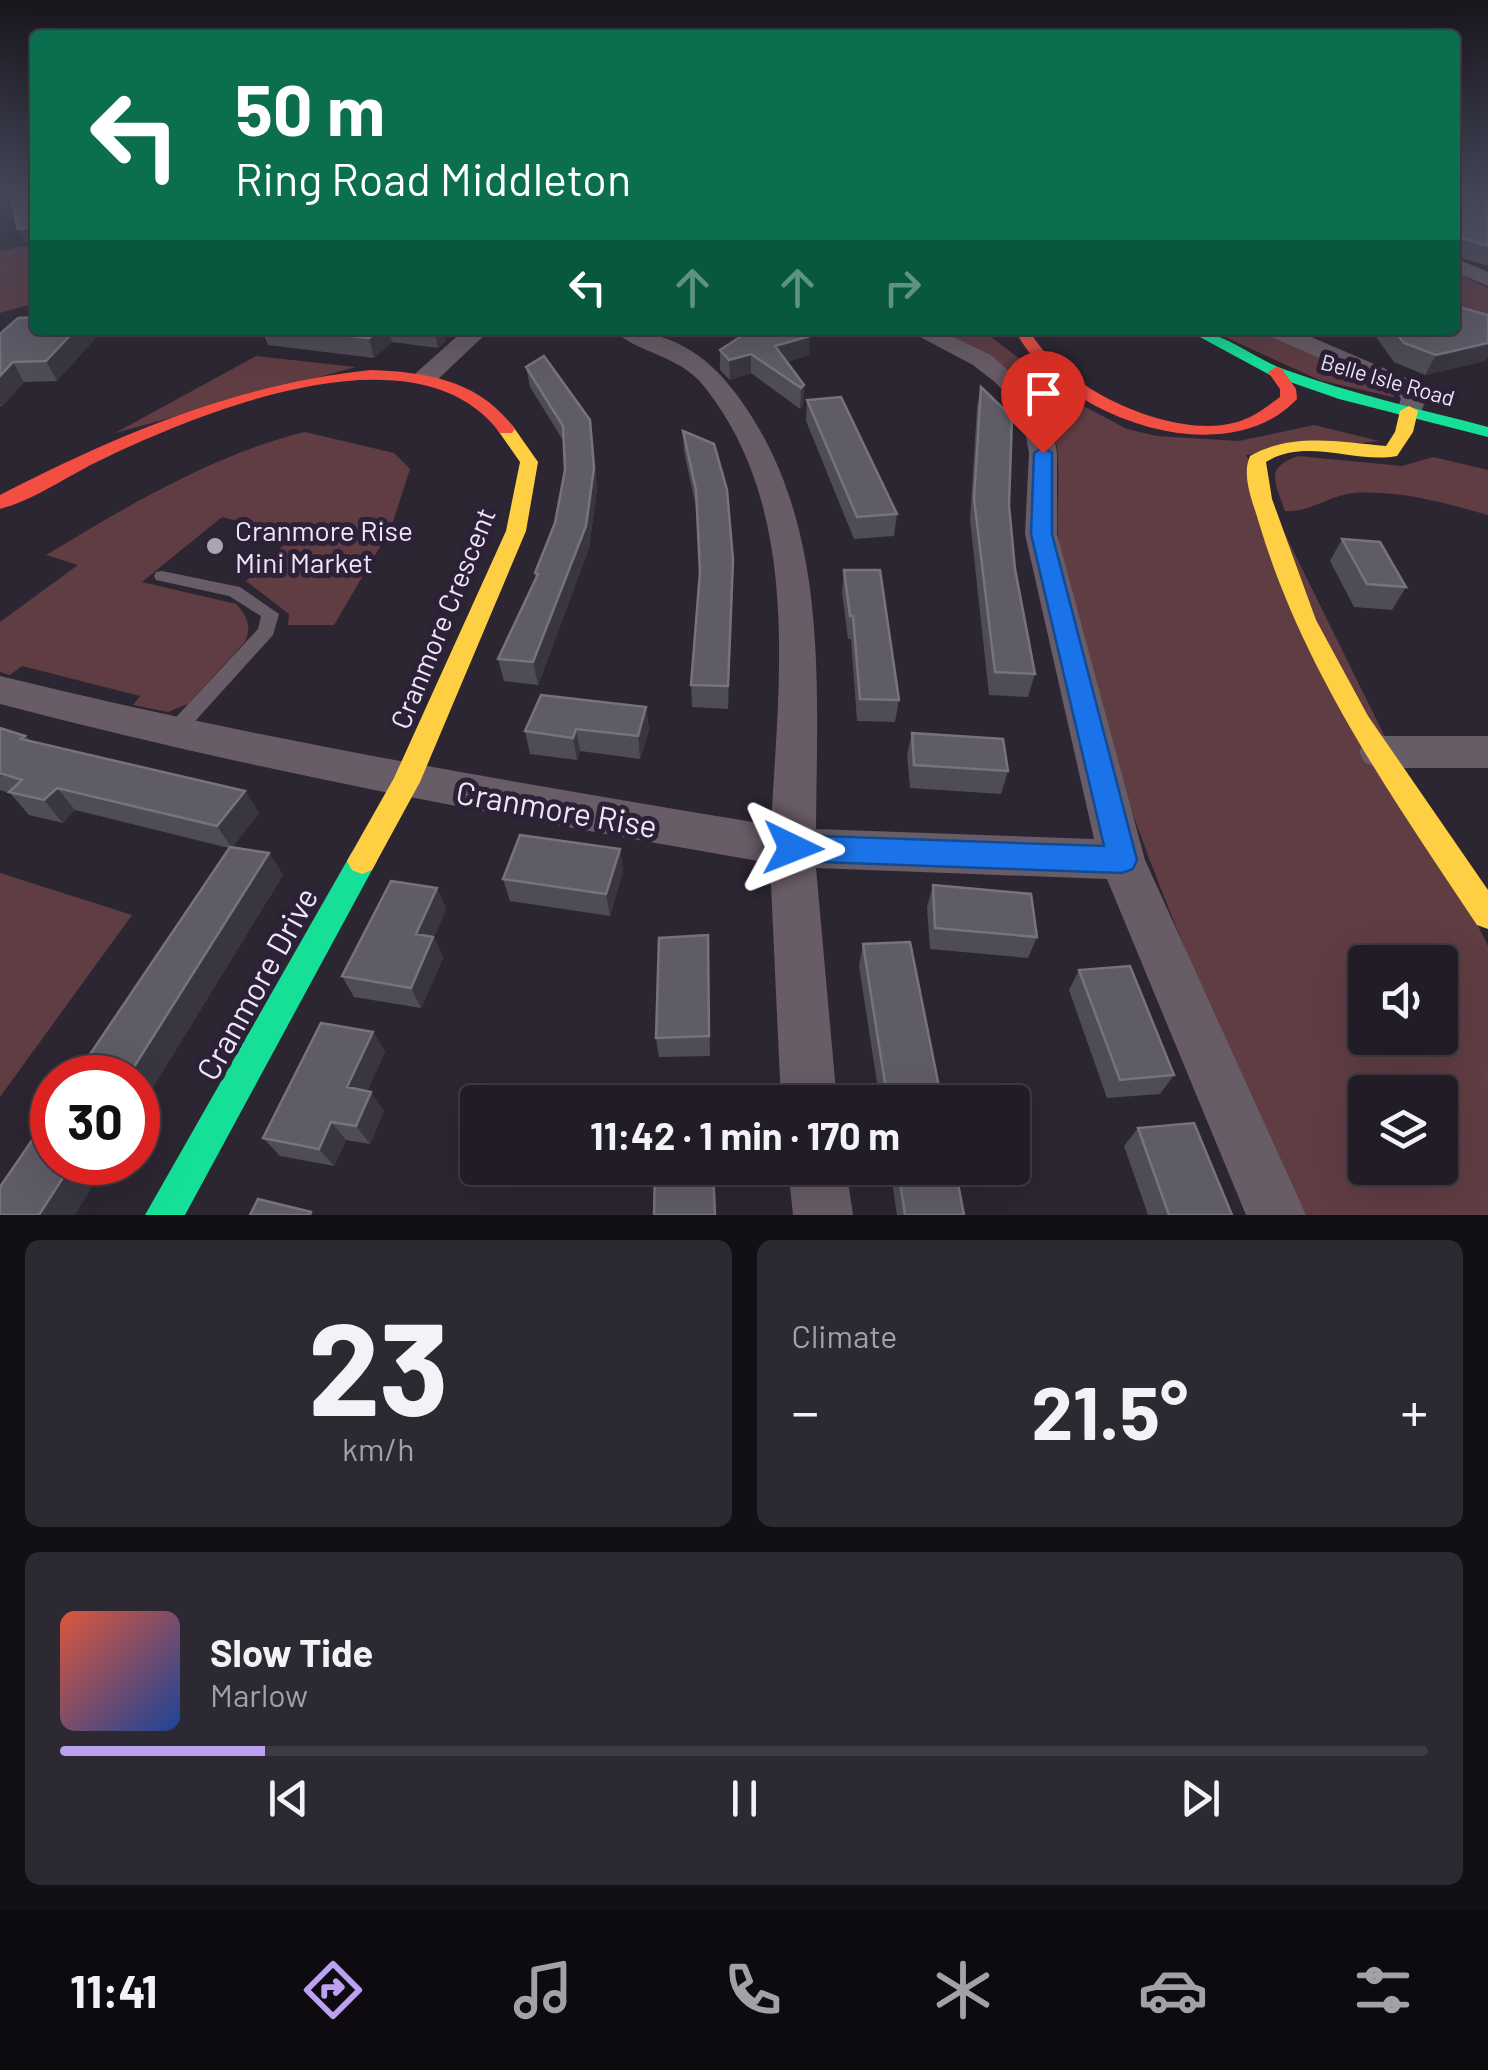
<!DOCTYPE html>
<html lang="en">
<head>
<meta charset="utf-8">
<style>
	body { margin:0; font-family:Barlow,sans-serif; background:#2d2932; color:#f1f3f6; height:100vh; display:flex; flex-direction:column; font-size:38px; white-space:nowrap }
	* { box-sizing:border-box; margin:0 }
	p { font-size:32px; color:#a2a1a7 }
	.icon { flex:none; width:55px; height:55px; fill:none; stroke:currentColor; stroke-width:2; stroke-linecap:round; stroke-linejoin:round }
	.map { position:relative; height:1215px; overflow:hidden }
	.sheet { display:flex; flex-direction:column; gap:25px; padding:25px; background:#120f15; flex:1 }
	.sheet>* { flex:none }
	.banner { position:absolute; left:30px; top:30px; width:1430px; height:305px; border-radius:10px; box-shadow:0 10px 40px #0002,0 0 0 2px #3e3a43; background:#0b6e4f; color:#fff; overflow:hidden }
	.fabs { position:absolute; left:1348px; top:945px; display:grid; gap:20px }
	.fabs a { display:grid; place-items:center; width:110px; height:110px; border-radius:10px; background:#211c26; box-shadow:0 10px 40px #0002,0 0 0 2px #3e3a43; font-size:50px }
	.speed { position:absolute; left:30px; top:1055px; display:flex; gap:20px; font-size:50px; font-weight:700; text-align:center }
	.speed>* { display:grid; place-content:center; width:130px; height:130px; border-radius:50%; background:#211c26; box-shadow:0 10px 40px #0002,0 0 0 2px #3e3a43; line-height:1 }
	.speed .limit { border:15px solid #d22; background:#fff; color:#111 }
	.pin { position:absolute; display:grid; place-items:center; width:85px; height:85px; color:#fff; margin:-102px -42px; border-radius:50% 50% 50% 0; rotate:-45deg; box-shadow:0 0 10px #0007 }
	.pin .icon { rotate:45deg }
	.me { position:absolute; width:110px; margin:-55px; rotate:92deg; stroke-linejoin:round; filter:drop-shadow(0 0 8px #0008) }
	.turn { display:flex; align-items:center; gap:35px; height:210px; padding:0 40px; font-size:45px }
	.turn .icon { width:130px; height:130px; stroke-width:2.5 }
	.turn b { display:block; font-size:70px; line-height:85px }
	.lanes { display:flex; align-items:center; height:95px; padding:0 40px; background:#0003; justify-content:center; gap:50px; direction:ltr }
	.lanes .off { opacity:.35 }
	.big { font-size:75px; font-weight:700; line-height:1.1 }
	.sheet .card { flex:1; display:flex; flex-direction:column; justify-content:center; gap:15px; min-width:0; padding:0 35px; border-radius:15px; background:#2d2932 }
	.sheet .dial { align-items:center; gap:0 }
	.dial b { font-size:130px; line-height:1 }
	.song { display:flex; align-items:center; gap:30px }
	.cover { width:120px; height:120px; border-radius:15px; background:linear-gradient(135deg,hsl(10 70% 55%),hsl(220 70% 35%)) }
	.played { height:10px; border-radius:5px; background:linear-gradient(90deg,#bca0f2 15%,#3e3a43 15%) }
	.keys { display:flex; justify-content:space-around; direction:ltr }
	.heat { display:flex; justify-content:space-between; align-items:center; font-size:55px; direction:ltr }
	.sheet .tiles { flex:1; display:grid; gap:25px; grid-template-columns:1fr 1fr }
	.card:last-child { grid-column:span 2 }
	.trip { position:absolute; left:460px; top:1085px; width:570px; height:100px; border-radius:10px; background:#211c26; box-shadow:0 10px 40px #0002,0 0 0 2px #3e3a43; font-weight:700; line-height:100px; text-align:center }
	.dock { display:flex; height:160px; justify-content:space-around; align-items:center; background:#0d0b0f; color:#a2a1a7 }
	.dock .icon { width:70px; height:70px }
	.dock .on { color:#bca0f2 }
	.dock b { font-size:45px; color:#f1f3f6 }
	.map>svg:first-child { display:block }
	.green { fill:#5f3d43; fill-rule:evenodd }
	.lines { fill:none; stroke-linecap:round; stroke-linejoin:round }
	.lane { fill:#685c66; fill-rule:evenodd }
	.street { fill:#685c66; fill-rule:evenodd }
	.fast { fill:#16e098; fill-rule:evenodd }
	.slow { fill:#ffcf43; fill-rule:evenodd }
	.jam { fill:#f24e42; fill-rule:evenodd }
	.wall { fill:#4e4c56 }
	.shaded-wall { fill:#393640 }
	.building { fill:#5f5c67; stroke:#76727e; stroke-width:2.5 }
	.route { fill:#1a73e8; stroke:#114b97; stroke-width:2.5 }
	.poi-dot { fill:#aaa3b1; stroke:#2c2137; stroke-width:4 }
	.labels { text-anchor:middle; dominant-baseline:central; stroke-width:10; stroke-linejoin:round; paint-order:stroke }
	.far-street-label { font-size:22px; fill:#eee7f6; stroke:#2c2137 }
	.poi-label { font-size:28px; fill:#eee7f6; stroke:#2c2137; text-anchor:start }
	.street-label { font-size:28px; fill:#eee7f6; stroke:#2c2137 }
	.near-street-label { font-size:32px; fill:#eee7f6; stroke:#2c2137 }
</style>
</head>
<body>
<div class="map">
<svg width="1488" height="1215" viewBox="0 0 1488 1215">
	<rect width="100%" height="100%" fill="#2c2632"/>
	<path class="green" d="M35,244L28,266L35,281V303L0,313V251Z
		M1455,272L1488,288V327L1455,318Z
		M933,330H982L1076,402L1127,429L1157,436L1239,441L1314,425L1379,441L1246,455L1488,946V1215H1305C1217,1028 1130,838 1078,638C1070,605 1061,567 1058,534C1056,498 1064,454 1050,421C1029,372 977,350 933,330ZM1365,962H1440V1038H1365ZM1365,1092H1440V1168H1365Z
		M1210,330H1264L1399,392L1393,397L1319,380Z
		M256,356L356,367L115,433Z
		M305,432L394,453L410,469L391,528L334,625H288L289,614L246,581L284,545L239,535L251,524L222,517L142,582L236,604C247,615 252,627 245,642L188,704L168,712L133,705L140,696L22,666L10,675L0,672V622L78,565L46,555C128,506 211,455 305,432Z
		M1298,456L1402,466L1433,457L1488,470V515C1444,503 1400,490 1354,493C1330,495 1309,513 1285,511C1276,483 1263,468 1298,456Z
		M0,873L132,915L0,1097Z"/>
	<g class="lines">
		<path class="lane" d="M162,571L240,587L279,614L273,635L179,739L172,742L165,739L162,734L165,729L258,629L261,616L229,596L156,580L154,576L156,572Z"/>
		<path class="street" d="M1455,258L1488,272V286L1455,272Z
			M464,330H490L435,382H417L413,377L417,372Z
			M614,330C668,330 705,352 737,395C830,520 817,681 816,829L1094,839L1025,534L1029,453L1024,425L1013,403L996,383L973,365L907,330H938L991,355L1034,394L1052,425L1057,453V534L1145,860L1306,1215H1246L1107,879L816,868L837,1102H781L770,863C511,818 254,771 0,704V676C255,739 512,782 771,825C779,678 802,508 703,385C679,355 634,352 614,330Z
			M1263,330H1295L1416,382L1427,399L1418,417L1409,419L1400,417L1396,411L1401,399L1397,392L1267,335Z
			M1380,736H1488V768H1380L1365,763L1359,752L1365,741Z
			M788,1168H846L853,1215H793Z"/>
		<path class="fast" d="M1187,330C1223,330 1252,358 1286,370C1352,394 1420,409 1488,427V437L1339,399L1270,375Z
			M362,848L372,852L377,861L372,870L185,1215H145L352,852Z"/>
		<path class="slow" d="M1409,406L1418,411L1413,432L1397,456C1354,464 1307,437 1266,462L1272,499L1316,620L1368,716L1488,890V929L1477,925C1392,797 1303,671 1259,523C1253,502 1241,476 1250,456C1292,432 1340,442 1386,446L1395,432L1400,411Z
			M506,424L512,425L538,462L526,531L420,782L372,870L362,874L352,870L347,861L394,778L506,531L520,462L497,429Z"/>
		<path class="jam" d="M1015,330H1029C1060,387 1170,439 1233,423C1251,419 1265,408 1280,397V389L1268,372L1276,367L1282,369L1296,389L1297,399C1224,477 1057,415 1015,330Z
			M371,370C426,372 479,380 515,429L512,433H500C417,322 201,412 103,459C70,474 35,500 0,509V495C118,434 237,384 371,370Z"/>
	</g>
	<path class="wall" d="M1455,193H1488V194L1461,196H1488V266L1455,256Z
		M35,330H98L100,333L57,381L24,382L0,407V334Z
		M262,330H443L446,341L438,348L392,342L374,358L268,345Z
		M1371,330H1455L1485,361L1425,375L1394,362Z
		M720,350L809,355L787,362L804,385L803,405L800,409L751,373L730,380L720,370Z
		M526,367L593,441L597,489L589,548L538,685L504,681L498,659L536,579L535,573L555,523L565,470L564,442L530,387Z
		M981,387L1009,505L1015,569L1035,674L1028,697L989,695L970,520L977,407Z
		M807,400L897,514L894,536L854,539L806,421Z
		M683,431L733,583L728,709L692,707L691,685L700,572L697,511L684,452Z
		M1342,539L1406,587L1392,610L1354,607L1330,561Z
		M844,570L899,700L895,722L857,721L851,639H848L842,592Z
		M646,707L649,730L640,759L580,751L577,760L530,754L525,731Z
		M0,728L25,736L30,741L245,791L259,813L232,847L269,853L283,875L139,1110H138V1078L229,848L75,810L63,823L29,815L10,793L0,790Z
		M912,733L1008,771L1001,794L910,788L907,755Z
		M620,849L623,871L610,916L510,901L503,879Z
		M933,885L1037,937L1028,958L930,949L927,907Z
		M437,888L446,909L434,937L443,958L421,1008L354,997L342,976Z
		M708,935L710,1056L659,1057L656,1038Z
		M863,944L942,1102H880L859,966Z
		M1079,970L1174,1075L1160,1094L1107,1098L1069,990Z
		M373,1032L385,1052L367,1091L384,1111L370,1144L346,1140L334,1166L280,1156L263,1138Z
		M1138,1128L1232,1215H1148L1124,1146Z
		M890,1168H955L964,1215H897Z"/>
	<path class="shaded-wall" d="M35,226V244L27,246L18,229Z
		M75,330H98L100,333L57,381L46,361Z
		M379,330H389L392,342L374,358L369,338Z
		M434,330H443L446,341L438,348Z
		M810,336L809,355L775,366V346Z
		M1488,343V357L1485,361L1425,375L1436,355Z
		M751,354V373L730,380L729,360Z
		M13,362L24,382L2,407L0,404V376Z
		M804,385L803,405L800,409L801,388Z
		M590,420L597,489L589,548L538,685L533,662Z
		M733,560V583L728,709V686Z
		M646,707L649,730L640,759L638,736Z
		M576,729L580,751L577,760L573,738Z
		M57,788L75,810L63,823L44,800Z
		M245,791L259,813L232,848L217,826Z
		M620,849L623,871L610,916L606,894Z
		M269,853L283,875L139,1110L138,1108V1078H127Z
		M437,888L446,909L434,937L443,958L421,1008L411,988L416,934Z
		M373,1032L385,1052L361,1106L347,1087Z
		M371,1092L384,1111L370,1144L356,1126Z
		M331,1122L346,1140L334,1166L319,1149Z
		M73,1162H107L75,1215H39Z"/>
	<path class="building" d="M10,193H35V226L18,229Z
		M1455,193H1461L1460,197L1488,196V246L1455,236Z
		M1455,306L1488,315V343L1436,355L1404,343L1394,330H1455Z
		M35,317V330H75L46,361L13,362L0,376V334L18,318Z
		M293,330H379L369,338Z
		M807,330L810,336L775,346L804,385L801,388L751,354L729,360L720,350L751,330Z
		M544,356L590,420L594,468L586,526L533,662L498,659L538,574L535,573L555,523L565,470L563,426L526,367Z
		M981,387L1012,417L1009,505L1015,569L1035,674L995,672L974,499Z
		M841,397L897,514L857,517L807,400Z
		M683,431L714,444L727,490L733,560L728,686L691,685L700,572L696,490Z
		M1342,539L1380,542L1406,587L1367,584Z
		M844,570H880L899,700L860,699L853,616H850Z
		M541,695L646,707L638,736L576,729L573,738L525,731Z
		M0,728L25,736L21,739L245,791L217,826L57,788L44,800L9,792L22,780L0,773Z
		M912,733L1003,739L1008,771L914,765Z
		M520,835L620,849L606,894L503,879Z
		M230,847L269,853L127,1078H74Z
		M391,881L437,888L416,934L433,937L411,988L342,976Z
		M933,885L1031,894L1037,937L935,928Z
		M708,935L709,1036L656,1038L659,938Z
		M910,942L942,1102H888L863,944Z
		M1130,966L1174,1075L1120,1080L1079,970Z
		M321,1023L373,1032L347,1087L371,1092L356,1126L331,1122L319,1149L263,1138Z
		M710,1088V1102H655V1092Z
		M1194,1123L1232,1215H1169L1138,1128Z
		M39,1130L52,1132V1162H73L39,1215H0V1187Z
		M655,1168H713L715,1215H654Z
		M898,1168H955L964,1215H905Z
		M258,1199L311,1212L310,1215H250Z"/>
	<linearGradient id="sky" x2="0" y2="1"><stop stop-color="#18151c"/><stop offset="0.53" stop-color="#45475a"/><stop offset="1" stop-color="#45475a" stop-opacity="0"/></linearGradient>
	<rect width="1488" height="363" fill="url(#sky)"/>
	<path class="route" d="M1043,447L1052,453V534L1137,860L1133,869L1122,873L793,861L783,857L778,848L783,839L793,835L1104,846L1031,534L1034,453Z"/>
	<circle class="poi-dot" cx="215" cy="546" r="10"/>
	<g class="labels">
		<g class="far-street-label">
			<text transform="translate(1388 379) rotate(16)">Belle Isle Road</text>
		</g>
		<g class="poi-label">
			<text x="235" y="530">Cranmore Rise<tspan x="235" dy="32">Mini Market</tspan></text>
		</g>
		<g class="street-label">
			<text transform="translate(442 618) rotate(-68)">Cranmore Crescent</text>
		</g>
		<g class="near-street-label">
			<text transform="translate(557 808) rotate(10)">Cranmore Rise</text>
			<text transform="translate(256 983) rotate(-61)">Cranmore Drive</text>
		</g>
	</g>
</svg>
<div class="fabs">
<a><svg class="icon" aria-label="sound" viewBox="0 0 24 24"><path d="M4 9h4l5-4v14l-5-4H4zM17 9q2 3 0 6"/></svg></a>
<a><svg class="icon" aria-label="layers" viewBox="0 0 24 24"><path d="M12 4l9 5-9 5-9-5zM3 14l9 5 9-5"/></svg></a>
</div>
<div class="speed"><div class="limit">30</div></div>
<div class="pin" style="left:1043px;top:453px;background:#d93025"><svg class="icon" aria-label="arrive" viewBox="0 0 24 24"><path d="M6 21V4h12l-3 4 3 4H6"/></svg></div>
<svg class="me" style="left:793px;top:848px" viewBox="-20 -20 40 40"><path d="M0-17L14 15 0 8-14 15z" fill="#1a73e8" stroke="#fff" stroke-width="4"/></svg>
<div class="trip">11:42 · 1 min · 170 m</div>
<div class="banner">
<div class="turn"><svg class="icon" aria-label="left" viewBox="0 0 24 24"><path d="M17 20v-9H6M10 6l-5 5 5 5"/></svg><div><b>50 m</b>Ring Road Middleton</div></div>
<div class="lanes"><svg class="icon" aria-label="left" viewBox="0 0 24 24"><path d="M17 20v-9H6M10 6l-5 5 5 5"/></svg><svg class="icon off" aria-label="ahead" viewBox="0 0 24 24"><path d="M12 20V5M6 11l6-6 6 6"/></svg><svg class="icon off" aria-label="ahead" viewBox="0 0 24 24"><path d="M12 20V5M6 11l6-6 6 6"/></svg><svg class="icon off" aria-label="right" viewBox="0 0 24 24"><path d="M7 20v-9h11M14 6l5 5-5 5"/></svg></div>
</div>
</div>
<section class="sheet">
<div class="tiles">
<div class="card dial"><b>23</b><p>km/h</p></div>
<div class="card"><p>Climate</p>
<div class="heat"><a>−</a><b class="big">21.5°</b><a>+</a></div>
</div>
<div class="card">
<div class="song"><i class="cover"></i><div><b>Slow Tide</b><p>Marlow</p></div></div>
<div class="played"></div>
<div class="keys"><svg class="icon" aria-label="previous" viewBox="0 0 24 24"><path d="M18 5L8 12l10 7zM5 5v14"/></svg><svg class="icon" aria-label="pause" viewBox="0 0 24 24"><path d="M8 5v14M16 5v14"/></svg><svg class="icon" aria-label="next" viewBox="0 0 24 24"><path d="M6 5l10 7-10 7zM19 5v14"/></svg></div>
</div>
</div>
</section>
<nav class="dock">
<b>11:41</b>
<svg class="icon on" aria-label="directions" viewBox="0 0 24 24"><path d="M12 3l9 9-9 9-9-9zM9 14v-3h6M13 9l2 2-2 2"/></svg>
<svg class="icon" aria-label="music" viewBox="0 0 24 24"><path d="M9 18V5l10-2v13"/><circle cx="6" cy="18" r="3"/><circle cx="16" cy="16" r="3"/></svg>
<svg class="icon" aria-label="phone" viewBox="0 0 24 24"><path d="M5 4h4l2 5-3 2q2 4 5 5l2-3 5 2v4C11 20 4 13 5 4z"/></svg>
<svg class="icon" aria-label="climate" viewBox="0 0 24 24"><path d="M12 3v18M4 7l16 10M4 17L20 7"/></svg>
<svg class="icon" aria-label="car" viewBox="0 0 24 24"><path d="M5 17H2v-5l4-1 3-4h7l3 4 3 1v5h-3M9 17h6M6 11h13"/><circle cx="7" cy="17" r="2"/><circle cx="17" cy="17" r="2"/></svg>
<svg class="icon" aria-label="filters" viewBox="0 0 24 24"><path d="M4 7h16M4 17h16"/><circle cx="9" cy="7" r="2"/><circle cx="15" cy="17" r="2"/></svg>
</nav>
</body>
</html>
